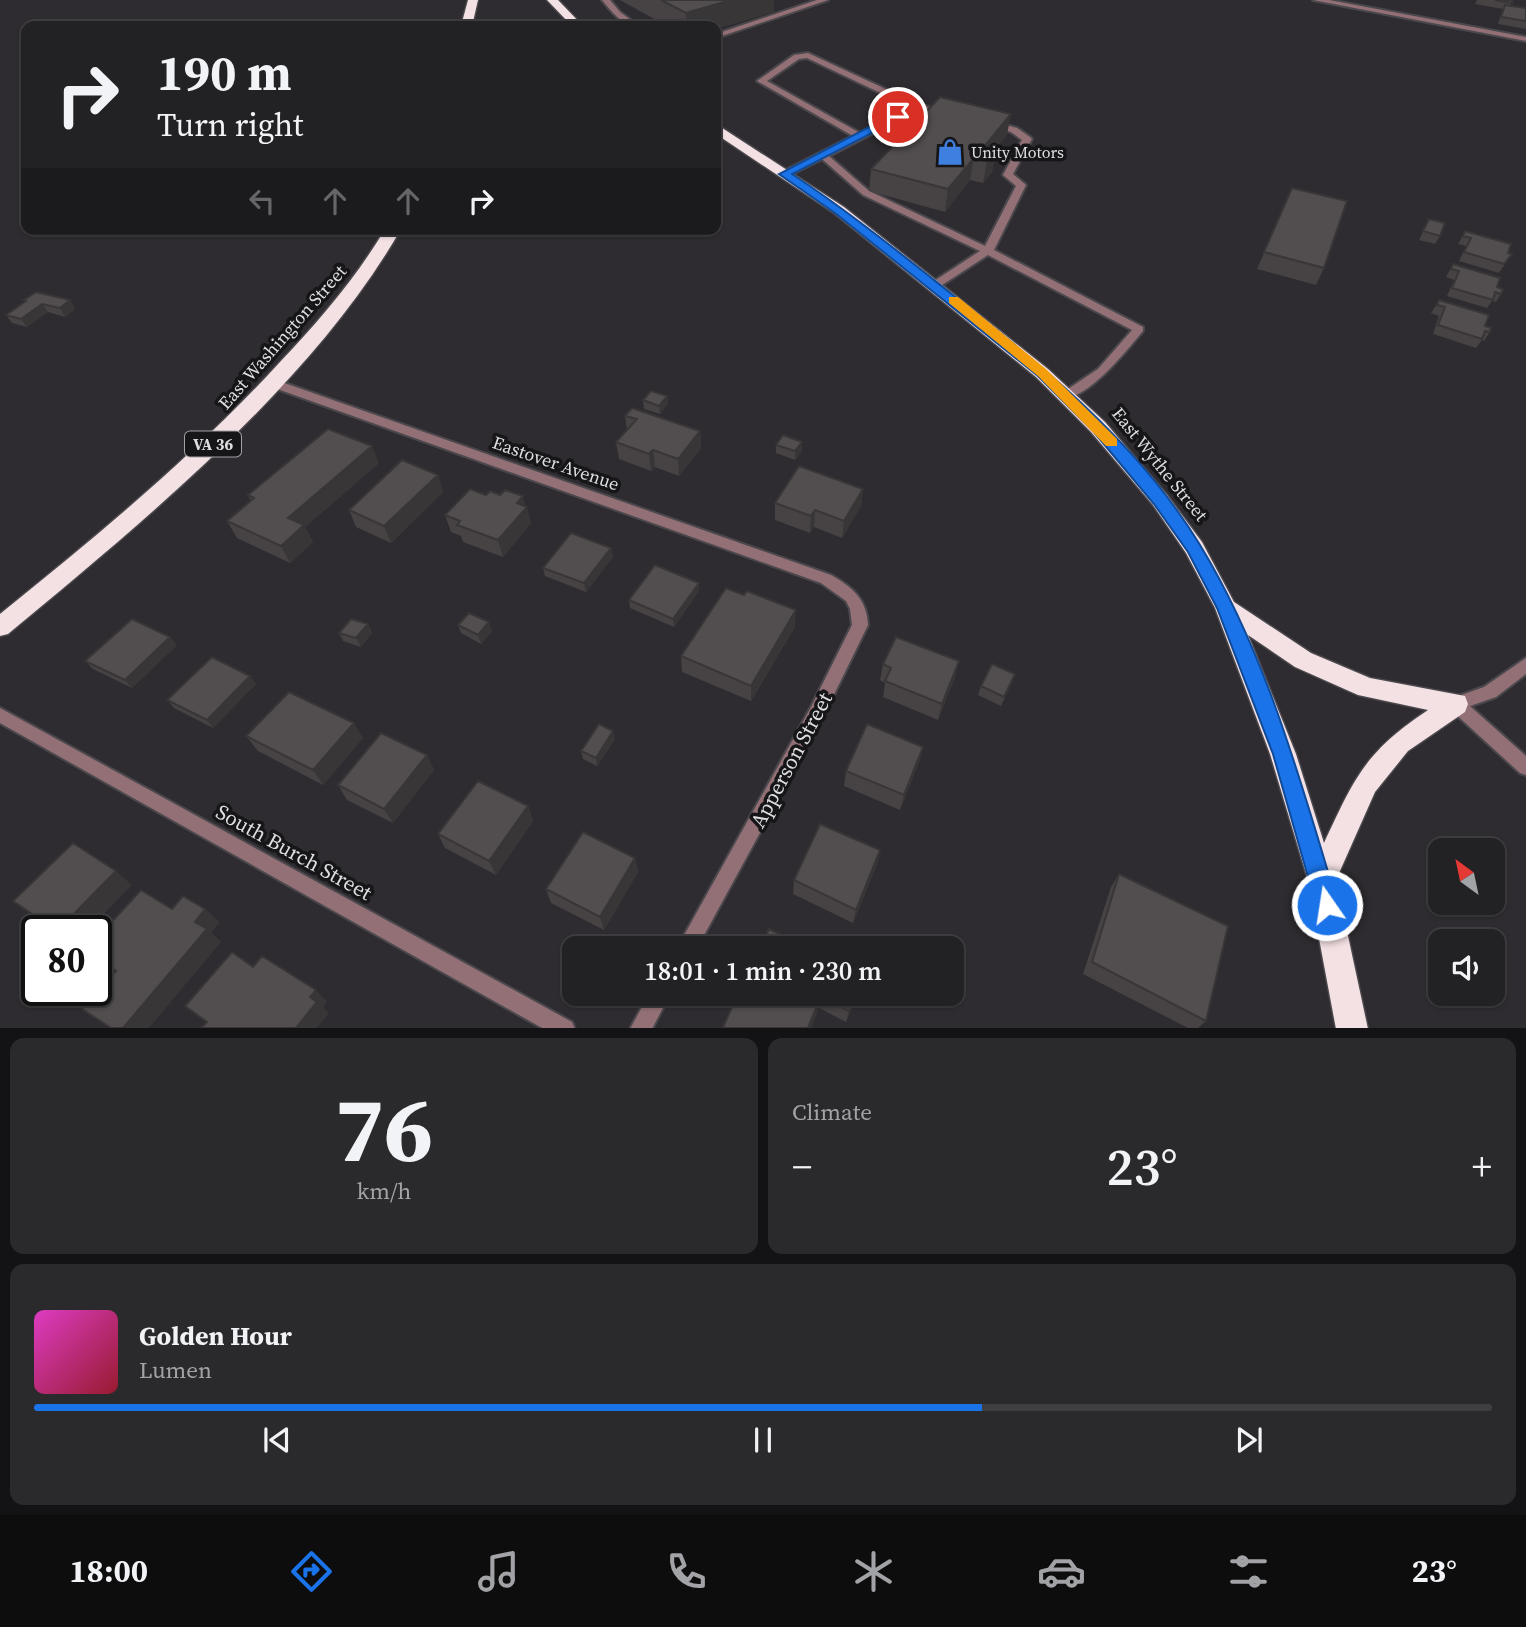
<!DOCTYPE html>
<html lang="en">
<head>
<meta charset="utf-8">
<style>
	body { margin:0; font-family:"Source Serif 4",serif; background:#2a292c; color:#f1f3f6; height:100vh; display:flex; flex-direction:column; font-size:26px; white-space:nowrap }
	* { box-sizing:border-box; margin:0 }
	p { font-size:23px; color:#a2a3a6 }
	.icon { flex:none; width:38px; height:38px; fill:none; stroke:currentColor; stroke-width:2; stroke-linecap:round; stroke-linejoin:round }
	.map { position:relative; height:1028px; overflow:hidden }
	.details { display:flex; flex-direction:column; gap:10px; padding:10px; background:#131214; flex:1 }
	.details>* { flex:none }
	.hud { position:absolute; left:21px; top:21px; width:700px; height:214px; border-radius:14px; box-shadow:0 2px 5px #0004,0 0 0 2px #3f3e41; background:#222124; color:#f1f3f6; overflow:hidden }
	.needle { width:46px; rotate:327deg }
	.buttons { position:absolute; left:1428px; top:838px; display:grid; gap:14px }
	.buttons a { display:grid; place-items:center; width:77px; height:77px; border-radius:14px; background:#222124; box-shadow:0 2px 5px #0004,0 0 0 2px #3f3e41; font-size:35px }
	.speed { position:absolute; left:21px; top:915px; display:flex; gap:14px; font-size:35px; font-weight:700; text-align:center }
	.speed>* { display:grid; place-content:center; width:91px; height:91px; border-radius:50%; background:#222124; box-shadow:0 2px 5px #0004,0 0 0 2px #3f3e41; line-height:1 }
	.speed .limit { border:4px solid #111; border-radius:10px; background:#fff; color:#111 }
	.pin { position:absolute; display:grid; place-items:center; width:60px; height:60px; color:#fff; margin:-30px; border:4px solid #fff; border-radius:50%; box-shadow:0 2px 7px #0007 }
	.me { position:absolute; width:77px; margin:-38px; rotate:347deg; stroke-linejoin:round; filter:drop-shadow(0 0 5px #0008) }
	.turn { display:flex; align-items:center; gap:24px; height:147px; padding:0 21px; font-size:32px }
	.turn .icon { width:91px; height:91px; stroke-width:2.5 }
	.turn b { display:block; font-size:49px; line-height:60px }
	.lanes { display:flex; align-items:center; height:66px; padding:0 21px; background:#0003; justify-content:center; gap:35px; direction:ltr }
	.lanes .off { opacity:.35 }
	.big { font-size:52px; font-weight:600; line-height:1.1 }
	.details .tile { flex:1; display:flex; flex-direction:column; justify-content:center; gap:10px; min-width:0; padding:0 24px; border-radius:14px; background:#2a292c }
	.details .dial { align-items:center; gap:0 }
	.dial b { font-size:91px; line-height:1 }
	.song { display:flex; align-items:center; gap:21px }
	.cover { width:84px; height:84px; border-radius:10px; background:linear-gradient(135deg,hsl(310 70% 55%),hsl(350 70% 35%)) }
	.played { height:7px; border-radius:4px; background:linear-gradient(90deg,#1a73e8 65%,#3f3e41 65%) }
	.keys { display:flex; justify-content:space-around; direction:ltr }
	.heat { display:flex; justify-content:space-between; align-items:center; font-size:38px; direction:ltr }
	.details .tiles { flex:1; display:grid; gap:10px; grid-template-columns:1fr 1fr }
	.tile:last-child { grid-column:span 2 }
	.trip { position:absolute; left:562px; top:936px; width:402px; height:70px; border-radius:14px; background:#222124; box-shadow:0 2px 5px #0004,0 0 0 2px #3f3e41; font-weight:600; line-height:70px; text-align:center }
	.dock { display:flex; height:112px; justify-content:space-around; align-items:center; background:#0e0d0e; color:#a2a3a6 }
	.dock .icon { width:49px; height:49px }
	.dock .active { color:#1a73e8 }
	.dock b { font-size:32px; color:#f1f3f6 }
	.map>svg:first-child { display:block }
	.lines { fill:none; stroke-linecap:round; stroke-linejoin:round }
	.lane-casing { stroke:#4a484c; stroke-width:4 }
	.street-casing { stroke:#4a484c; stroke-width:4 }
	.highway-casing { stroke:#4a484c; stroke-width:3 }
	.lane { fill:#937075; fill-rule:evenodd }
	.street { fill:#937075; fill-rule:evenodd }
	.highway { fill:#f4e1e4; fill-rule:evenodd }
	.wall { fill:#474243 }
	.shaded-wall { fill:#393637 }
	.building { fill:#524d4e; stroke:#393637; stroke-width:2 }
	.route { fill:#1a73e8; stroke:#114b97; stroke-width:2 }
	.slow { fill:#f59e0b }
	.labels { text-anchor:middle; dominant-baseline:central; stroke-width:7; stroke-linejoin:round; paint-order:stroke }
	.far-poi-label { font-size:16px; fill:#dedddf; stroke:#161517; text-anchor:start }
	.shield { fill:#161517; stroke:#a2a1a3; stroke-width:2 }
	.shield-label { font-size:16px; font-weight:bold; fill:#dedddf }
	.street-label { font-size:18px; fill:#dedddf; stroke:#161517 }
	.near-street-label { font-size:21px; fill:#dedddf; stroke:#161517 }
</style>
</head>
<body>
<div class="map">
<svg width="1526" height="1029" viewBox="0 0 1526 1029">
	<rect width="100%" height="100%" fill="#2e2c30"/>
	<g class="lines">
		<defs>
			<path id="lane" d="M602,0H610L620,12L639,26C622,26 612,12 602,0Z
				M817,0H828L716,38V34Z
				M808,53L920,105L950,112V116L947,117L918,110L829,156L869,191L985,246L1016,186L1003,175L1022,140L1011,132L987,124L991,121L1017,128L1030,137L1032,139L1013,174L1026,185L994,250L1143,327V331C1127,350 1086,402 1061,398L1059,395L1098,369L1132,330L988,255L939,287H931V283L980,251L863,195L822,159L788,176H782V172L853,136L757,81L794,55ZM807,58L910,107L860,133L767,81L799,59Z
				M1456,697L1462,699L1526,756V775L1520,773L1450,709L1448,704L1450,699Z"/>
			<path id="street" d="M1313,0H1329L1526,37V41Z
				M273,379L831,575C852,587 867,599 868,625L823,717L697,948H677L811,707L852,625L850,609L846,601L821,583L269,386L267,383Z
				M1526,658V674L1496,697L1456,711L1450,709L1448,704L1450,699L1484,687Z
				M0,708L572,1022L575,1029H544L0,723Z
				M649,994H670L652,1029H630Z"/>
			<path id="highway" d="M468,0H478L472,26H461Z
				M547,0H558L583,26H572Z
				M716,124L844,207L1048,369L1105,422L1167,495L1202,542L1234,602L1311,653L1370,678L1465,696L1468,704L1465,712L1408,751L1375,792L1336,880L1368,1029H1336L1308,880L1270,754L1215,608L1186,553L1153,505L1091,432L1036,377L834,213L716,134ZM1248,635L1295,667L1358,695L1428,710C1365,752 1355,777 1324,843L1296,754Z
				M385,229H401C313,383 143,522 8,634L0,636V614C98,535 195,455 280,362C319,321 356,278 385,229Z"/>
		</defs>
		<use href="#lane" class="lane-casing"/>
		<use href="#street" class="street-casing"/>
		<use href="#highway" class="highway-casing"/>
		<use href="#lane" class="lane"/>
		<use href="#street" class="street"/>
		<use href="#highway" class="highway"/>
	</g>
	<path class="wall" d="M620,0H774V12L716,26H667Z
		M1477,0H1513L1510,6L1526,8V29L1498,24L1503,9L1475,4Z
		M1007,135L995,149L992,172L983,183L970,180L945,212L869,191L871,169Z
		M1292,188L1324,268L1316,285L1257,269Z
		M1429,219L1440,236L1435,244L1419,240Z
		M1465,231L1512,254L1499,273L1459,261L1466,246L1458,244Z
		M1453,264L1497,287L1501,294L1496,302L1492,301L1487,308L1447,296L1454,280L1446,277Z
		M24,300H70L75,309L65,317L48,312L27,327L12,323L6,315L25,302Z
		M1439,300L1485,326L1490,332L1484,341L1482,340L1476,348L1433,334L1439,316L1431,313Z
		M667,396L668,404L660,414L644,409L643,400Z
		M625,416L700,431L701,448L679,476L655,467L651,471L619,459L616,442L627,430Z
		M776,445L802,451L795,460L776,453Z
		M379,463L305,527L313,542L290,563L237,538L227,521L251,501L248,495Z
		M438,475L443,492L391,543L356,527L349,510Z
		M863,489L861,506L842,538L814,527L810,533L775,520V503Z
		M486,495H500L525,506L531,523L503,557L463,542L461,536L451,532L445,515Z
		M611,548L613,557L586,592L545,576L543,568Z
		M699,591L674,627L630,608L629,600Z
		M368,624L372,633L361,647L343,641L339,633Z
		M458,625L492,631L481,644L461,633Z
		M795,627L751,701L682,672L681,656Z
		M177,645L132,688L93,669L85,661Z
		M883,664L955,677L938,720L883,697L885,683L880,680Z
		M1012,682L1001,706L978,695L981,686Z
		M256,684L213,728L174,708L167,700Z
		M246,736L363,738L323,785L258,751Z
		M615,739L597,766L583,759L581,751Z
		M923,747L919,762L900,810L844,786L846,771Z
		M427,755L434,770L393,823L347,800L338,785Z
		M528,806L533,821L496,875L445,848L438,834Z
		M880,850L877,864L853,923L793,894L794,880Z
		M635,858L638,872L604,930L551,903L546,889Z
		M1119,874L1206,1021L1198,1028H1188L1083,974L1111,887Z
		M172,909H205L219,922L211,933L221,942L115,972L96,959V939Z
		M738,994H858L846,1022L819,1008L811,1028H723Z"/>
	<path class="shaded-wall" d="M731,0H774V12L716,29V26H686V13Z
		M1011,114L1007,135L986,161L984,147Z
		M997,150L992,172L983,183L987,161Z
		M974,158L970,180L945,212L948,189Z
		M70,300L75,309L65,317L60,308Z
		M42,304L48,312L27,327L21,319Z
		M667,396L668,404L660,414L659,406Z
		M700,431L701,448L679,476L678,459Z
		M802,442V451L795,460V451Z
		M372,446L379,463L305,527L313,542L290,563L281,546L288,518Z
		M653,450L655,467L651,471L649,454Z
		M438,475L443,492L391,543L384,526Z
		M863,489L861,506L842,538L844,521Z
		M523,496L526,508L527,507L531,523L503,557L498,540L517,503Z
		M815,510L814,527L810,533L811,516Z
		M611,548L613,557L586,592L584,583Z
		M699,583V591L674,627L673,619Z
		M796,610L795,627L751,701V686Z
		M489,622L492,631L481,644L478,635Z
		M368,624L372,633L361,647L356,638Z
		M170,637L177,645L132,688L125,680Z
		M959,661L955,677L938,720L942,704Z
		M250,676L256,684L213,728L207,720Z
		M354,723L363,738L323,785L313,770Z
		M613,731L615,739L597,766L596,758Z
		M923,747L919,762L900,810L904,795Z
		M427,755L434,770L393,823L384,809Z
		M528,806L533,821L496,875L489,861Z
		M880,850L877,864L853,923L856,910Z
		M635,858L638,872L604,930L600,917Z
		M116,871L132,885L87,931H57Z
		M205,909L219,922L211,933L221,942L149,1028H123L195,922Z
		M316,990L327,1002L323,1007L329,1013L317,1028H295L310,997Z
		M856,994H858L846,1022L849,1011Z
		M821,996L819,1008L811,1028H808Z"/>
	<path class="building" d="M661,0H731L686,13Z
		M1495,0H1513L1512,3Z
		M1505,5L1526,8V21L1501,17Z
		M940,97L1011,114L984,147L997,150L987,161L974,158L948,189L871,169Z
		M1292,188L1347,201L1324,268L1264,252Z
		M1429,219L1445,223L1440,236L1423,231Z
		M1465,231L1511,244L1508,253L1512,254L1504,264L1464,252L1471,238L1463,236Z
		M1453,264L1500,278L1497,287L1503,289L1501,294L1495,292L1493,300L1452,288L1459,271L1451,269Z
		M36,292L70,300L60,308L42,304L21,319L6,315L26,301L24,300Z
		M1439,300L1489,315L1485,326L1491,328L1490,332L1485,331L1482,339L1438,325L1445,307L1437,305Z
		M651,391L667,396L659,406L643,400Z
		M632,408L700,431L678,459L653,450L649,454L616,442L637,419L625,416Z
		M328,429L372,446L288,518L304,525L281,546L227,521L254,498L248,495Z
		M783,435L802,442L795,451L776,445Z
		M402,460L438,475L384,526L349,510Z
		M799,466L863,489L844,521L815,510L811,516L775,503Z
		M470,489L486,495L490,491L500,495L505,490L523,496L517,503L527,507L498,540L457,525L460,521L445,515Z
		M571,533L611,548L584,583L543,568Z
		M655,565L699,583L673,619L629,600Z
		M726,588L744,595L747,591L796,610L751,686L681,656Z
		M469,613L489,622L478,635L458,625Z
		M132,619L170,637L125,680L85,661Z
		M351,619L368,624L356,638L339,633Z
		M896,637L959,661L942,704L885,681L891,668L883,664Z
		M212,657L250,676L207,720L167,700Z
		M992,664L1015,674L1004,697L981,686Z
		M289,692L354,723L313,770L246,736Z
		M599,724L613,731L596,758L581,751Z
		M867,724L923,747L904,795L846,771Z
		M381,733L427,755L384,809L338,785Z
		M478,781L528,806L489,861L438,834Z
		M820,824L880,850L856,910L794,880Z
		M583,832L635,858L600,917L546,889Z
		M73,843L116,871L57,931L13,901Z
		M1119,874L1228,926L1206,1021L1092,962Z
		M141,890L172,909L183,896L205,909L195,922L207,929L123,1028H111L82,1009L116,971L96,958V939Z
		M769,929L808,948H760Z
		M232,952L253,967L262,956L316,990L310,997L317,1002L296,1028H201L207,1022L185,1006Z
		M738,994H856L849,1011L821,996L808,1028H725L723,1027Z"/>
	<path class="route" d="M894,114L903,117L792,174C848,211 900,253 953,295C1044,367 1139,444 1200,545C1267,655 1301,783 1338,905L1335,912L1327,915L1319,912L1316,905L1273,754L1217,608L1188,552L1154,504L1093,431L1038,376L835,213L779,174Z"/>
	<path class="slow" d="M949,297H958L1047,370L1117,439V446H1106L1038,376L949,303Z"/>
	<defs>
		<symbol id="shop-bare" viewBox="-9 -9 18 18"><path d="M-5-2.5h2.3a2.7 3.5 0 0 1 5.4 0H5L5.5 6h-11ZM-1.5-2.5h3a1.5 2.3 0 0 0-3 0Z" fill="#3f7fe0" stroke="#161517" stroke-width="2.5" paint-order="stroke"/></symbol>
	</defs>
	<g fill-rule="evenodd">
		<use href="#shop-bare" x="931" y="133" width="38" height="38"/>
	</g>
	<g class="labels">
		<g class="far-poi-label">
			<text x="971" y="152">Unity Motors</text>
		</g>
		<rect class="shield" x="185" y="431.5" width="56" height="25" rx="5"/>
		<g class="shield-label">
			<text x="213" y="444">VA 36</text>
		</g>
		<g class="street-label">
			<text transform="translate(282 337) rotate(-49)">East Washington Street</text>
			<text transform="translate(556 463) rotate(19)">Eastover Avenue</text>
			<text transform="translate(1160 464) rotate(51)">East Wythe Street</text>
		</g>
		<g class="near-street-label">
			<text transform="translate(791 760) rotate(-62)">Apperson Street</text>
			<text transform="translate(294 852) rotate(29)">South Burch Street</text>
		</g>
	</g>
</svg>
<div class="buttons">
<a><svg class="needle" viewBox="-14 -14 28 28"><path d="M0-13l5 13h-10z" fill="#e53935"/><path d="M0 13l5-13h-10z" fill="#a2a3a6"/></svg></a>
<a><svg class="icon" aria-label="sound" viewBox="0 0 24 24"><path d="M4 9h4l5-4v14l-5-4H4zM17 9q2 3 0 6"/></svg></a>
</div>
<div class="speed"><div class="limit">80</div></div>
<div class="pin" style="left:898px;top:117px;background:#d93025"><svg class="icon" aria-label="arrive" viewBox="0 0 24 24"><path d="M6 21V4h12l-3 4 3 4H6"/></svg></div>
<svg class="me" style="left:1327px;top:905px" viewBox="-20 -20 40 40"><circle r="17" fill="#1a73e8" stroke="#fff" stroke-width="3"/><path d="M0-11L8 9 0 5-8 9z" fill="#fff"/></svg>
<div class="trip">18:01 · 1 min · 230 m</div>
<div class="hud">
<div class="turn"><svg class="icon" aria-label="right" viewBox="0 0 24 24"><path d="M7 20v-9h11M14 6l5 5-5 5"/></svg><div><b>190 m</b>Turn right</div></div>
<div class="lanes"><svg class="icon off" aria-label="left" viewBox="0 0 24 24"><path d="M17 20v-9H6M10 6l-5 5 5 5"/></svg><svg class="icon off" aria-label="ahead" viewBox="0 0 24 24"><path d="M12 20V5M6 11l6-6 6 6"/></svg><svg class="icon off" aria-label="ahead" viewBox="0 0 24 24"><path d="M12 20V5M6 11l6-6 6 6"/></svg><svg class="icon" aria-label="right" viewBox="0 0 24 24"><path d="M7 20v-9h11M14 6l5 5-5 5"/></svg></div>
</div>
</div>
<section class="details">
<div class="tiles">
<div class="tile dial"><b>76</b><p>km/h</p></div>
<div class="tile"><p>Climate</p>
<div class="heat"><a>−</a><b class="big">23°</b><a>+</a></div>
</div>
<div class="tile">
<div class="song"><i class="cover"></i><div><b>Golden Hour</b><p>Lumen</p></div></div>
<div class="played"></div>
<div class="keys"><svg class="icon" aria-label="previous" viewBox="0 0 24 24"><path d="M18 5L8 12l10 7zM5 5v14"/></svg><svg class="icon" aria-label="pause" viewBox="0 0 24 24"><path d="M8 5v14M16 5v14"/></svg><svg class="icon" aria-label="next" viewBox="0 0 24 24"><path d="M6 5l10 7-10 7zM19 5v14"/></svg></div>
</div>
</div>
</section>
<nav class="dock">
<b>18:00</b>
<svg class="icon active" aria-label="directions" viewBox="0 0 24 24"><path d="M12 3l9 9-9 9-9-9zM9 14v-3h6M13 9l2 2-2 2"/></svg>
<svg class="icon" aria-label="music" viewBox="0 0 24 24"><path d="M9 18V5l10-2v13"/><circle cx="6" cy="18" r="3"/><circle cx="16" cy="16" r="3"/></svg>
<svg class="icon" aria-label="phone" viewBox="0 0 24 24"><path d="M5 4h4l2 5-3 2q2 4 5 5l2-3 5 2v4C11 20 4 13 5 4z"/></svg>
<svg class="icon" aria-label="climate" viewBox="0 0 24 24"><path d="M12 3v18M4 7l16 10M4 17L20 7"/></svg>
<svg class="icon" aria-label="car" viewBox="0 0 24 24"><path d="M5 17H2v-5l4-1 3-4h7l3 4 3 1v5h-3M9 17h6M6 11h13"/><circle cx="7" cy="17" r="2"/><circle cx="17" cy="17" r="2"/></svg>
<svg class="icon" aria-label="filters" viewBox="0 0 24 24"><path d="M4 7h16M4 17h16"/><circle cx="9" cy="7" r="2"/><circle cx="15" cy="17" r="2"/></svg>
<b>23°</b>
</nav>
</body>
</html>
